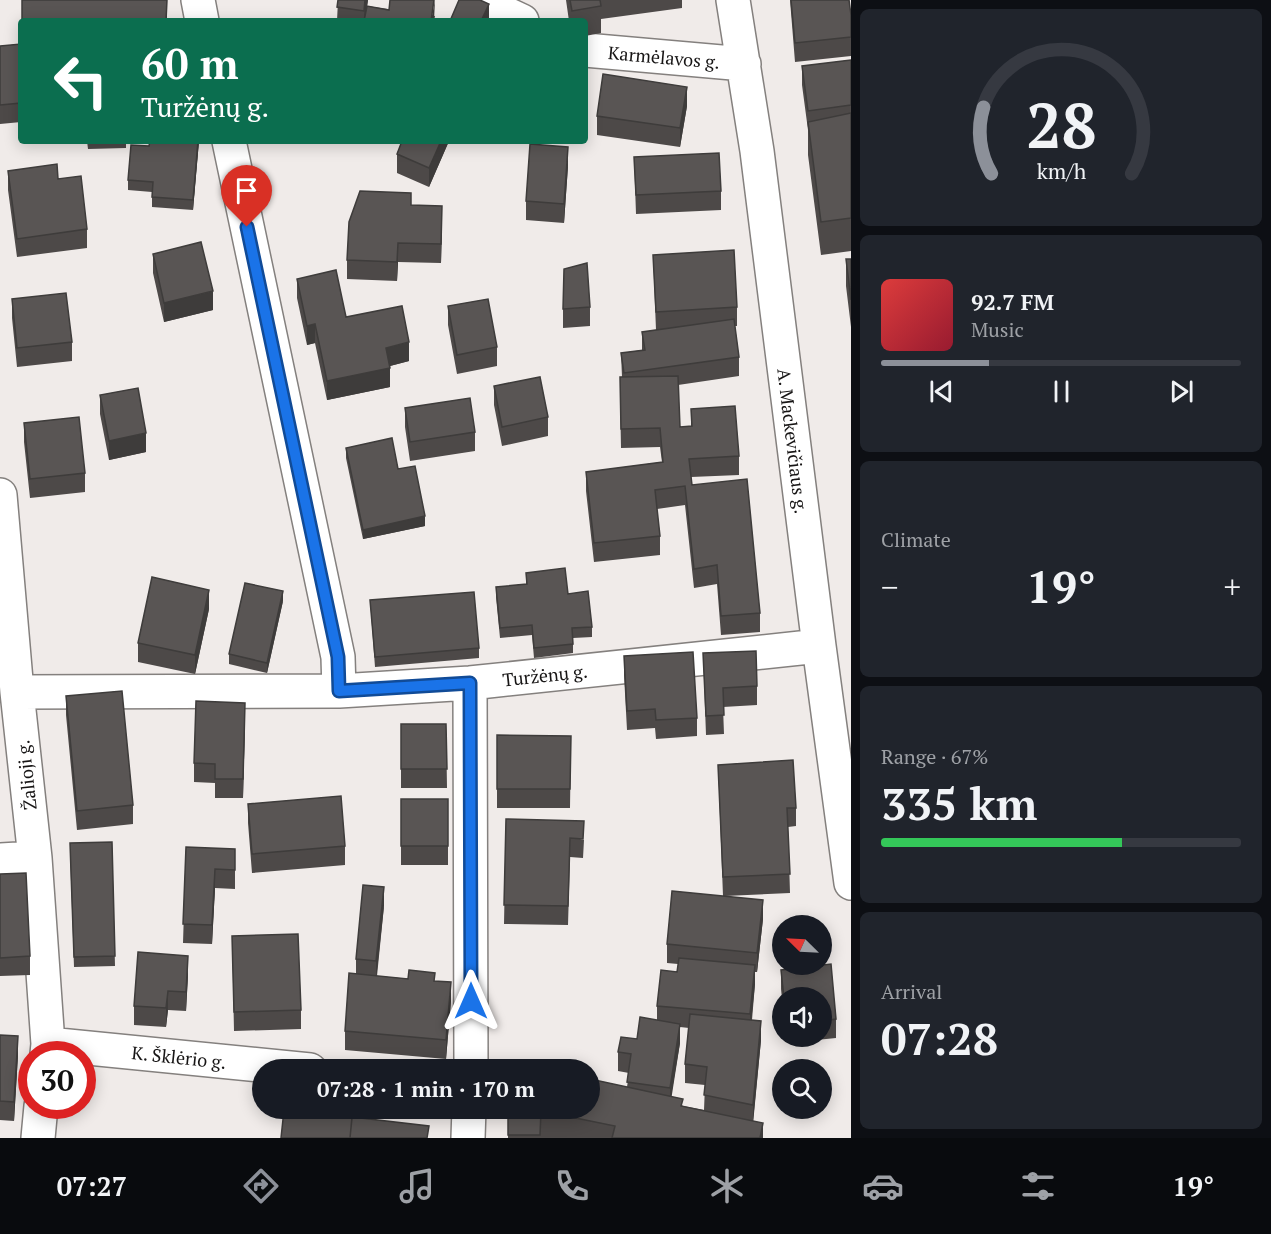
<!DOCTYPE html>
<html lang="en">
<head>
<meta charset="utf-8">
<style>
	body { margin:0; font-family:"PT Serif",serif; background:#20242c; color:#f1f3f6; height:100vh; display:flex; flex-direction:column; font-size:22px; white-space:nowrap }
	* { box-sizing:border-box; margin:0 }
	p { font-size:20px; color:#9ea1a6 }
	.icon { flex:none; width:33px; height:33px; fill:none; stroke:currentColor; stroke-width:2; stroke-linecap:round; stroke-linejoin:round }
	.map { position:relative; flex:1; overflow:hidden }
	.side { display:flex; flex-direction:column; gap:9px; padding:9px; background:#0d0f14; width:420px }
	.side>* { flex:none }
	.hud { position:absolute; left:18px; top:18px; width:570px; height:126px; border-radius:6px; box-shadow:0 3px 15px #0003; background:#0b6e4f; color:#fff; overflow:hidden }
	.needle { width:39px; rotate:294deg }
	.fabs { position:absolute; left:772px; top:915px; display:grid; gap:12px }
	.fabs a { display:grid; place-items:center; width:60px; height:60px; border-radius:50%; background:#171b24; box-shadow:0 3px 15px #0003; font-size:30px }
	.speed { position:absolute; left:18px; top:1041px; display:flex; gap:12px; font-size:30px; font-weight:700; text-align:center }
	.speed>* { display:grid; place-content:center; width:78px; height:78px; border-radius:50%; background:#171b24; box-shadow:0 3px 15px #0003; line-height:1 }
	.speed .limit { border:9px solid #d22; background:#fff; color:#111 }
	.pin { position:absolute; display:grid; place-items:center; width:51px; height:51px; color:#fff; margin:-62px -26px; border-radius:50% 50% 50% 0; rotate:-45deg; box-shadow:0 0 6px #0007 }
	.pin .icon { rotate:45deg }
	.me { position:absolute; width:66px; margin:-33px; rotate:0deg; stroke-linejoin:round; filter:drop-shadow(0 0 4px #0008) }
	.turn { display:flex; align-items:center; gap:21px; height:126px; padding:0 24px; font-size:27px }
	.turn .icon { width:78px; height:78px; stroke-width:2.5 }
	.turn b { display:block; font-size:42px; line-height:51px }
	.big { font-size:45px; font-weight:700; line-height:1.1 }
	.side .card { flex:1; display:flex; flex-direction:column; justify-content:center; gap:9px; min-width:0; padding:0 21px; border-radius:9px; background:#20242c }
	.side .dial { align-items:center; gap:0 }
	.dial svg { height:156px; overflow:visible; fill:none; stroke:#363941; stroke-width:7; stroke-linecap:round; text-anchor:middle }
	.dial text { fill:#f1f3f6; stroke:none }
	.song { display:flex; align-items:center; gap:18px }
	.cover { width:72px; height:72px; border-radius:9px; background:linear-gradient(135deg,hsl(0 70% 55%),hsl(350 70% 35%)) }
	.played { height:6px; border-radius:3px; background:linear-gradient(90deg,#8c9099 30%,#363941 30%) }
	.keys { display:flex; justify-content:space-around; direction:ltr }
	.heat { display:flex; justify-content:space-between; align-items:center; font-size:33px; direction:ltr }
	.charge { height:9px; border-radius:4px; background:linear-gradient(90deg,#34c759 67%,#363941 0) }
	.trip { position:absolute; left:252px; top:1059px; width:348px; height:60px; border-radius:30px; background:#171b24; box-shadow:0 3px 15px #0003; font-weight:700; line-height:60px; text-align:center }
	.tabs { display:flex; height:96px; justify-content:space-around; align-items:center; background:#090b0e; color:#9ea1a6 }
	.tabs .icon { width:42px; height:42px }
	.tabs .on { color:#8c9099 }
	.tabs b { font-size:27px; color:#f1f3f6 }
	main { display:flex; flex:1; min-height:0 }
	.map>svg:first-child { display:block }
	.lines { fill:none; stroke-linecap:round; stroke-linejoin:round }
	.street-casing { stroke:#84807e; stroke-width:36 }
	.street { stroke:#fff; stroke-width:33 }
	.wall { fill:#4d4948; fill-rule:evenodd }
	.shaded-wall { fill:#3e3c3b }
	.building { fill:#595554; stroke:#3e3c3b; stroke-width:1.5 }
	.route-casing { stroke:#114b97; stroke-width:15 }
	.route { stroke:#1a73e8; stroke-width:10 }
	.labels { text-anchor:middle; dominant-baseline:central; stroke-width:6; stroke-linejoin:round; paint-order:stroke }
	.street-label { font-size:18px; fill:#171515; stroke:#fff }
</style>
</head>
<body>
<main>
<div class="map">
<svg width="851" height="1138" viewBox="0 0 851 1138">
	<rect width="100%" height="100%" fill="#f0ebe9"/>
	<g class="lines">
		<defs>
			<path id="street" d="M198,0L202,21
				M477,0L522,21
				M733,0L757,151L819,646L851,883
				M585,50L744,64
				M229,141L338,657L339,691
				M0,495L17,692L35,858L48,1044L47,1054
				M470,683L471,1070
				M17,692L339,691L470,683L819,646
				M0,860L35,858
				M48,1044L310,1070
				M38,1138L41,1106
				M468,1138L469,1108"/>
		</defs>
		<use href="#street" class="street-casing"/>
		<use href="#street" class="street"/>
	</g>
	<path class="wall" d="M22,0H167V21H22Z
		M338,0H368L367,6L435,16L434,21H337Z
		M566,0H682V8L601,19V33L585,36V21H569Z
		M790,0H849L851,15V56L795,62Z
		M21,44V122L0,124V46Z
		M851,60V251L821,255L808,155V130L802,85V66Z
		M687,106L680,147L597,135V116Z
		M87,141H126V148L88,149Z
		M199,141L193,210L152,207V192L128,190V180L149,146Z
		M271,141H311V143L271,144Z
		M402,141H449L429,187L397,173V154Z
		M634,157L721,191V210L636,214Z
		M568,166L564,223L526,220V201Z
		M8,171L58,179L87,229V248L17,257L8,190Z
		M411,205L442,225L441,263L398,262L397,281L347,279V260Z
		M153,254L213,310L164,322L153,273Z
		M653,255L737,307V326H735L739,357V376L678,385L680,427L691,426V409L739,456V475L691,477L692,485L760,613V632L721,635L717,584L694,588L685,505L657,509L660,536V555L594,562L586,491V472L662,462L660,447L621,448L620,396V377H622L621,353L642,350V332L656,330Z
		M846,259H851V327L846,286Z
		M297,279L346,317L409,361L390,366V387L327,400L315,343L307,345L297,298Z
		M12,299L72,342V361L17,367L12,318Z
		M448,306L497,347V366L457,374L448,325Z
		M590,307V326L563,328V309Z
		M494,386L548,417V436L502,446L494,405Z
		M100,395L146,452L109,460L100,414Z
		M405,408L475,432V451L410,461L405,427Z
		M24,423L85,473V492L30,498L24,442Z
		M346,448L398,469L425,526L363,539L346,458Z
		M526,573L568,594L592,627V637L573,638V653L534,658L532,635L500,638L496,597V587L526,584Z
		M370,600L479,648V658L375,667Z
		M283,601L267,673L229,664V654Z
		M209,609L195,674L138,662V643Z
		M703,653L757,686V705L723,707L724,734L706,735Z
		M624,656L697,718V736L656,739L655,728L627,730L624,675Z
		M66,696L133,805V824L77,830L66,715Z
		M245,722L243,798H215V783L194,782V763Z
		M401,724H446L447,788H401Z
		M497,735L571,736L570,808H497Z
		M718,765L796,808V826L788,827L790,893L725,896L763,919L757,972H755V984L752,1020L761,1040L753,1121L763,1138H508V1108L627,1087L629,1073L618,1071V1052L637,1039L657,1020V1006L677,972L678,964L667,963V944L723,896ZM680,1027L689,1028L685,1064V1083L705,1085L704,1110L683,1106L671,1096L680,1043Z
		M401,799H448V865H401Z
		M248,804L345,846V865L252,873L248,823Z
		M506,819L584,840L583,858L570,857L568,925L504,924Z
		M112,842L115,966L74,967L70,853Z
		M186,847L235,868V889L215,888L212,944L183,943Z
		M0,874L30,956V975L0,976Z
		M384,906L377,976L435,981L451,1001L446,1059L345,1050V1031L356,974V959Z
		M232,936L301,1010V1029L234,1031Z
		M831,964L836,1019V1038L787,1043L786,1036H822V998H783V1008L781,989V970Z
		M188,975L186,1011L168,1010L166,1027L134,1025V1006Z
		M0,1026V1035L18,1055L14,1121L0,1120Z"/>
	<path class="shaded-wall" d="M365,0H368L365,21H364Z
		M435,0L434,21H431Z
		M489,4V21H481Z
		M687,87V106L680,147V128Z
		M198,141H199L193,210V200Z
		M441,141H449L429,187V168Z
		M568,147V166L564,223V204Z
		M442,206V225L441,263V244Z
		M398,243V262L397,281V262Z
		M213,291V310L164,322V303Z
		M315,324V343L307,345V326Z
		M409,342V361L386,367V348Z
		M390,368V387L327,400V381Z
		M146,433V452L109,460V441Z
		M425,516V526L363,539V530Z
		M209,590V609L195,674V655Z
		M283,591V601L267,673V663Z
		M245,703V722L243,798V779Z
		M215,869V888L212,944V925Z
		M384,887V906L376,980V961Z
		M763,900V919L757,972V953Z
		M188,956V975L186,1011V992Z
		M755,965V984L750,1033V1014Z
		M451,982V1001L446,1059V1040Z
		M168,991V1010L166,1027V1008Z
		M761,1021V1040L753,1124V1105Z
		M680,1024V1043L670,1107V1088Z
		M18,1036V1055L14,1121V1102Z
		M763,1123V1138H760Z"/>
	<path class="building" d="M22,0H167L166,21H74L22,20Z
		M338,0H365L364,11L337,7Z
		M390,0H434L431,21H364L367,6L389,10Z
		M459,0H480L489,4L481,21H450Z
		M570,0H600L601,6L572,11Z
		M791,0H849L851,15V37L795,43Z
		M21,44V103L0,105V46Z
		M851,60V105L808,111L802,66Z
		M603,74L687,87L680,128L597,116Z
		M851,113V218L821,222L808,122Z
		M150,141H198L193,200L152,197L153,182L128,180L131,145L149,146Z
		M402,141H441L429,168L397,154Z
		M530,144L568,147L564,204L526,201Z
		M719,153L721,191L636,195L634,157Z
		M57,164L58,179L81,176L87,229L17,239L8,171Z
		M360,191L411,193V205L442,206L441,244L398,243L397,262L347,260L349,222Z
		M201,242L213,291L164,303L153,254Z
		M734,250L737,307L656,312L653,255Z
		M846,259H851V300Z
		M587,263L590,307L563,309L564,269Z
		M336,270L346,317L402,306L409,342L386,348L390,368L327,381L315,324L307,326L297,279Z
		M66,293L72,342L17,348L12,299Z
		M488,299L497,347L457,355L448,306Z
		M734,319L739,357L624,373L621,353L645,350L642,332Z
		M678,376L680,427L692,426L691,409L735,406L739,456L689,459L692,485L747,479L760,613L721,616L717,565L694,569L685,486L655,490L660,536L594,543L586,472L663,462L660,428L621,429L620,377Z
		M540,377L548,417L502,427L494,386Z
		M138,388L146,433L109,441L100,395Z
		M470,398L475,432L410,442L405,408Z
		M79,417L85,473L30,479L24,423Z
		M392,438L398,469L415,466L425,516L363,530L346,448Z
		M565,568L568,594L588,591L592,627L572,628L573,644L534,648L532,625L500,628L496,587L527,584L526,573Z
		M152,577L209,590L195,655L138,643Z
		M245,583L283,591L267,663L229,654Z
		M474,592L479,648L375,657L370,600Z
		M756,651L757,686L723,688L724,715L706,716L703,653Z
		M693,652L697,718L656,720L655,709L627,711L624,656Z
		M122,691L133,805L77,811L66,696Z
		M196,701L245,703L243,779H215V764L194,763Z
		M401,724H446L447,769H401Z
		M497,735L571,736L570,789H497Z
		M793,760L796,808H787L790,874L723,877L718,765Z
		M341,796L345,846L252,854L248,804Z
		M401,799H448V846H401Z
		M506,819L584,821L583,839L570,838L568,906L504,905Z
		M112,842L115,956L74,957L70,843Z
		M186,847L235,849V870L215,869L212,925L183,924Z
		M26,873L30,956L0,958V874Z
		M363,885L384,887L376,961L356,959Z
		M672,891L763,900L757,953L667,944Z
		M298,934L301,1010L234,1012L232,936Z
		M138,952L188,956L186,992L168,991L166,1008L134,1006Z
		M679,958L755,965L750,1014L657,1006L661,970L677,972Z
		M831,964L836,1019L822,1021V998H784L781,970Z
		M409,970L435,973L434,981L451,982L446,1040L345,1031L349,973L408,979Z
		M690,1014L761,1021L753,1105L704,1095L707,1067L685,1064Z
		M640,1017L680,1024L670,1088L627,1082L631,1054L618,1052L621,1037L637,1039Z
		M0,1035L18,1036L14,1102L0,1101Z
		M508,1063L541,1064V1069L544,1070H508Z
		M590,1079L683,1099L681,1106L763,1123L760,1138H612L615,1126L541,1111L540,1135H508V1108H590Z
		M284,1110L352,1118L350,1138H281Z
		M352,1117L429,1126L427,1138H350Z"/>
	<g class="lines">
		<defs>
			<path id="route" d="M247,227L338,657L339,691L470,683L471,1001"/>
		</defs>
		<use href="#route" class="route-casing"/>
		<use href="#route" class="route"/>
	</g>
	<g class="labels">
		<g class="street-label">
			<text transform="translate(664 57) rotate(5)">Karmėlavos g.</text>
			<text transform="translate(793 441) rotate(83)">A. Mackevičiaus g.</text>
			<text transform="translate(545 675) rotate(-6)">Turžėnų g.</text>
			<text transform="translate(26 775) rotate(-96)">Žalioji g.</text>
			<text transform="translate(179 1057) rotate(6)">K. Šklėrio g.</text>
		</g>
	</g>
</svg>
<div class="fabs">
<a><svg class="needle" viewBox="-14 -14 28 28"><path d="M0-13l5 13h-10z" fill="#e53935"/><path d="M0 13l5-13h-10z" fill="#9ea1a6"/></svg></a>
<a><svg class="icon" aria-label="sound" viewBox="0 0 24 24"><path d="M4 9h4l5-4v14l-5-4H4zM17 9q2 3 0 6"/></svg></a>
<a><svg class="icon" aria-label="search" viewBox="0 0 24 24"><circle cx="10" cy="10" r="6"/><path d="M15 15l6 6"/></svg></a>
</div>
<div class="speed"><div class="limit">30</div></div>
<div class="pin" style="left:247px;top:227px;background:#d93025"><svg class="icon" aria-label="arrive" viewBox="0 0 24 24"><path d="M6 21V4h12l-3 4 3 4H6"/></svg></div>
<svg class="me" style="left:471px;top:1001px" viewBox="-20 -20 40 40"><path d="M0-17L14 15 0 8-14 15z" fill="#1a73e8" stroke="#fff" stroke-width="4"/></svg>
<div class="trip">07:28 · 1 min · 170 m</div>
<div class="hud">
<div class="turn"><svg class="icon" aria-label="left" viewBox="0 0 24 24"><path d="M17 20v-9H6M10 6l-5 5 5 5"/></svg><div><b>60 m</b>Turžėnų g.</div></div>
</div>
</div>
<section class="side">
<div class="card dial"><svg viewBox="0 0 100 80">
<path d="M14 69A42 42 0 1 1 86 69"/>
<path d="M14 69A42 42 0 0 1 10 35" stroke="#8c9099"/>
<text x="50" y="56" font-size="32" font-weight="700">28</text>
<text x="50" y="72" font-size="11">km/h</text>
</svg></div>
<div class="card">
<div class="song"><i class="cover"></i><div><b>92.7 FM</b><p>Music</p></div></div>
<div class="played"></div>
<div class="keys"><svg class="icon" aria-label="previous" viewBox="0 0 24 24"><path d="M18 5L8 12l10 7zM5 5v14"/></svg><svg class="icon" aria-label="pause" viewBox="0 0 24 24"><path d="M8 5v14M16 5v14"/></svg><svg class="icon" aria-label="next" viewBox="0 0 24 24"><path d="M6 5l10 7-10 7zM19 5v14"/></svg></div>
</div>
<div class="card"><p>Climate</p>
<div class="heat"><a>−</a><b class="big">19°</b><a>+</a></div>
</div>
<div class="card"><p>Range · 67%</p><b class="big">335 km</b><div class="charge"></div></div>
<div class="card"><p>Arrival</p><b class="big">07:28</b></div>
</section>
</main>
<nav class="tabs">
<b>07:27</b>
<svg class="icon on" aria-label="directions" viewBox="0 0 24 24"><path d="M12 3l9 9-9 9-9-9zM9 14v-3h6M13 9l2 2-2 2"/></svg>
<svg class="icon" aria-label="music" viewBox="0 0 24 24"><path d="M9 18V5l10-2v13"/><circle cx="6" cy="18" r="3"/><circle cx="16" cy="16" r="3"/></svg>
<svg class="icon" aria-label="phone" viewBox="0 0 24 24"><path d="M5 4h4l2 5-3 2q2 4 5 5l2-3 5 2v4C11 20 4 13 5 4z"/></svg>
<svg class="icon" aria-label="climate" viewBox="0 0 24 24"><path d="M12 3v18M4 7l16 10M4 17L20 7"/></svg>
<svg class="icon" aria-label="car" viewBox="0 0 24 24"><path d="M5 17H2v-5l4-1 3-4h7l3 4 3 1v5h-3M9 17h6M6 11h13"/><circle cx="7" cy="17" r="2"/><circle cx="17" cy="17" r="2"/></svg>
<svg class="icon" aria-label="filters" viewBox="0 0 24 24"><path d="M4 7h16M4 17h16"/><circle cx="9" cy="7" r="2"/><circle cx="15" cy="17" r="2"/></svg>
<b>19°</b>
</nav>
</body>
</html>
